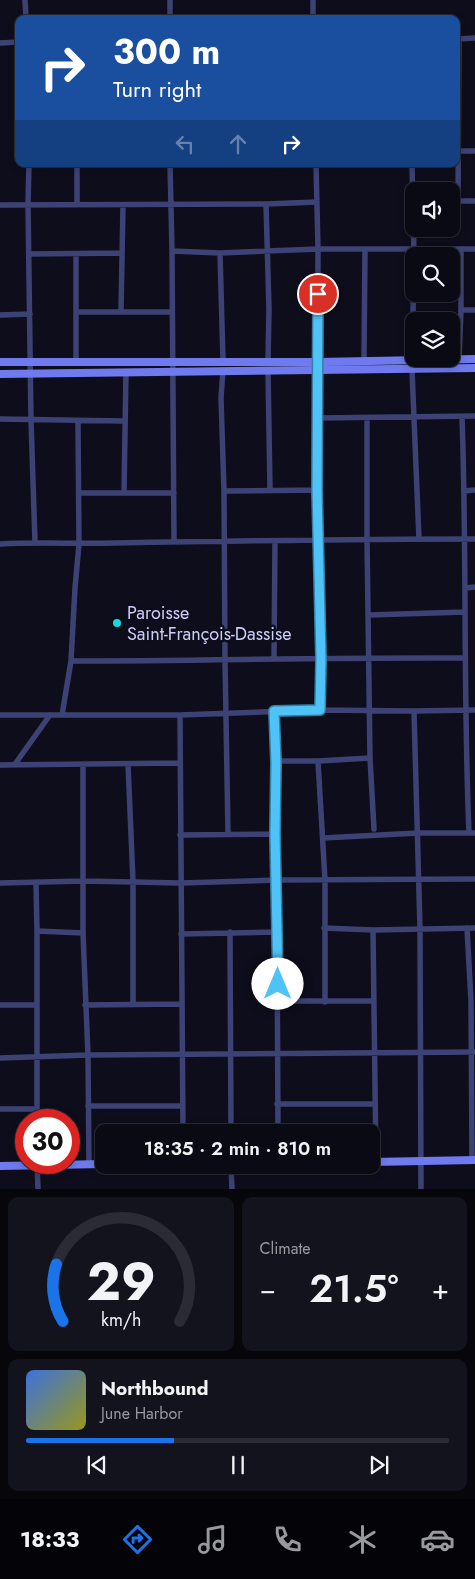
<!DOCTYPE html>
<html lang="en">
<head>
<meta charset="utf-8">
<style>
	body { margin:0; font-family:Jost,sans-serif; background:#13131d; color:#f1f3f6; height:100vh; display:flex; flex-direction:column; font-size:19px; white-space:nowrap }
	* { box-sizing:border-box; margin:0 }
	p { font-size:16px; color:#999aa0 }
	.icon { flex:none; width:28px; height:28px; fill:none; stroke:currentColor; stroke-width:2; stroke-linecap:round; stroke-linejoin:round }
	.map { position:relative; height:1189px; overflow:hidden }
	.drawer { display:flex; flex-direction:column; gap:8px; padding:8px; background:#06060b; flex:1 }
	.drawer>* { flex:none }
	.guide { position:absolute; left:15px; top:15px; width:445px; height:152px; border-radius:10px; box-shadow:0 2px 8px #0003,0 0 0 1px #2a2b34; background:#1a4fa0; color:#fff; overflow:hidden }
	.tools { position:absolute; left:405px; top:182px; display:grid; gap:10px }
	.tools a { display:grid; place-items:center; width:55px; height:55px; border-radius:10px; background:#0a0a14; box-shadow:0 2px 8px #0003,0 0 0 1px #2a2b34; font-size:25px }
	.speed { position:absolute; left:15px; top:1109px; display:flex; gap:10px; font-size:25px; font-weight:700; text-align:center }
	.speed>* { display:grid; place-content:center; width:65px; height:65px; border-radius:50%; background:#0a0a14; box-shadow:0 2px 8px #0003,0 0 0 1px #2a2b34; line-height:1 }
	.speed .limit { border:8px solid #d22; background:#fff; color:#111 }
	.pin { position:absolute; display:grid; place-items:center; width:42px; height:42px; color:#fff; margin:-21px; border:2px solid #fff; border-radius:50%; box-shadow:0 1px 5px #0007 }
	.me { position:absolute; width:55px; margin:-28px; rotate:0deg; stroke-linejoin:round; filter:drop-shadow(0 0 4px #0008) }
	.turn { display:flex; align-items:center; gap:18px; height:105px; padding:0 15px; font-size:22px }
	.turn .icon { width:65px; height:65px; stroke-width:2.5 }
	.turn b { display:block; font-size:35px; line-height:42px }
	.lanes { display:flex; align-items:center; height:48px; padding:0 15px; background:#0003; justify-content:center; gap:25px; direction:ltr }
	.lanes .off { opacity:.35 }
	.big { font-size:38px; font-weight:600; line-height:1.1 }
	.drawer .card { flex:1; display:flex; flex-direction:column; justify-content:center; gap:8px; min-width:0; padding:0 18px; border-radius:10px; background:#13131d }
	.drawer .dial { align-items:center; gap:0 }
	.dial svg { height:130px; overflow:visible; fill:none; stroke:#2a2b34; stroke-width:7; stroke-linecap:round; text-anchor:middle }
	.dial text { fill:#f1f3f6; stroke:none }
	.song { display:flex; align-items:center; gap:15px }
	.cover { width:60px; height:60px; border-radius:8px; background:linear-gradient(135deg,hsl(220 70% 55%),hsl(60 70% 35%)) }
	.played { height:5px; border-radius:2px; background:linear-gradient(90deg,#1a73e8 35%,#2a2b34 35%) }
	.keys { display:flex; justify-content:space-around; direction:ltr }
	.heat { display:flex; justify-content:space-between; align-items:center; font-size:28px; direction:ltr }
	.drawer .tiles { flex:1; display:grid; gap:8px; grid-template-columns:1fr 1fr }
	.card:last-child { grid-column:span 2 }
	.trip { position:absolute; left:95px; top:1124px; width:285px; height:50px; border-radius:10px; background:#0a0a14; box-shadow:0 2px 8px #0003,0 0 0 1px #2a2b34; font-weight:600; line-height:50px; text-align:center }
	.tab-bar { display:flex; height:80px; justify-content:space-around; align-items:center; background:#040408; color:#999aa0 }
	.tab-bar .icon { width:35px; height:35px }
	.tab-bar .on { color:#1a73e8 }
	.tab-bar b { font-size:22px; color:#f1f3f6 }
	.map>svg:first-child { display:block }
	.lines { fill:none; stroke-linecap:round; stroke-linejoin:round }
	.street { stroke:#3d4275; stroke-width:5.5 }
	.secondary { stroke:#6f7aee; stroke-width:8 }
	.route-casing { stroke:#337fa1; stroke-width:12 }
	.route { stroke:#4fc3f7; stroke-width:9 }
	.poi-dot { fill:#19d9d6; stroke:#0e0d1b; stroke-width:2 }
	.labels { text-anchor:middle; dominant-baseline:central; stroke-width:5; stroke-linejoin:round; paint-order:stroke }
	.poi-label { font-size:18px; fill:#cdcdf9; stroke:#0e0d1b; text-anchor:start }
</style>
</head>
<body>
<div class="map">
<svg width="475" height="1189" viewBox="0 0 475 1189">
	<rect width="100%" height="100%" fill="#0e0d1b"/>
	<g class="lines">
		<path class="street" d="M25,0L26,19
			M313,0V19
			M170,19V0
			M457,39L475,38
			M0,43L19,42
			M457,151H475
			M29,164L28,204L31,420L35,542
			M170,164L172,251L174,542
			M316,164L318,249L317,490L321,659L320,710
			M412,164L414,256
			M451,201H475
			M458,201L459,39
			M77,204V164
			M266,204L269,309L268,361
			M0,205L266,204L317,202
			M123,205L121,312H172
			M172,251L220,253L318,249H475
			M220,253L223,361
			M29,254L122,253
			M76,254V312H121
			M461,310H475
			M0,315L30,314
			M412,359L414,267
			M459,359L461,310V249
			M364,360L365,249
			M76,361V312
			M223,370L221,398L224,491L225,660L228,834
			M268,370L270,490
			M412,370L419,539
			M462,417C467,555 463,694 469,833
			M318,418L475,416
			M367,418V539L370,758L374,829
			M0,419L124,421
			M224,491L317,490
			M464,491L475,490
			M80,493H174
			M124,493L126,372
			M0,544C38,542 76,544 114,543C234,541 355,539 475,539
			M465,588L475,587
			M369,615L465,612
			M274,659L275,541
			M71,661L75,588L79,544L78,421
			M274,711L276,761L275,834L277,932L278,1132
			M414,711L420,929L421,1189
			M0,715H180L320,710L414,711L475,710
			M62,715L71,661C202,661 334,657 465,658
			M180,715L183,1132
			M276,761H318L370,758
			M318,761L325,880V1002
			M15,764L50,715
			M128,764L133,881V1004
			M0,765L179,763
			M83,765V933L88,1055L89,1164
			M180,835L275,834
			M323,838L418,833H475
			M0,883L84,881L181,883L277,880L475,879
			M36,883L37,931V1120
			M324,928L373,930L475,928
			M467,928L471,1001L472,1160
			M373,930L376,1162
			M37,931L83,933
			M230,932L231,1132
			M181,934L277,932
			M278,1001H374
			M0,1005H37
			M85,1005L181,1004
			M0,1058L88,1055L475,1052
			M277,1104H375
			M88,1106H182
			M0,1109H37
			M37,1162L38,1189
			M231,1165L232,1189"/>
		<path class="secondary" d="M0,362H317L475,359
			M0,374L475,368
			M371,1162L475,1160
			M0,1166L104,1164"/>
	</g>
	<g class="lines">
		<defs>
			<path id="route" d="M278,984L275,834L276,762L274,711L320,710L321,659L317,490L318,294"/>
		</defs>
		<use href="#route" class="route-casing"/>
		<use href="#route" class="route"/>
	</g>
	<circle class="poi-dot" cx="117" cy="623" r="5"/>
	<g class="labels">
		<g class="poi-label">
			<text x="127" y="613">Paroisse<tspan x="127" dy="21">Saint-François-Dassise</tspan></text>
		</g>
	</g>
</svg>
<div class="tools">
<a><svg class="icon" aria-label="sound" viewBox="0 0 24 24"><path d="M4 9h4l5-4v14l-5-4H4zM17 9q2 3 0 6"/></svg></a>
<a><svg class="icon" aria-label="search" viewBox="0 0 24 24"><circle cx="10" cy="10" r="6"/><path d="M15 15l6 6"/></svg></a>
<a><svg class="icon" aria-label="layers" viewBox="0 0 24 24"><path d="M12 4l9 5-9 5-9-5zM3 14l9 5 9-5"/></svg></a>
</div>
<div class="speed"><div class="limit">30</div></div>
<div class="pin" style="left:318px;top:294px;background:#d93025"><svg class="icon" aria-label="arrive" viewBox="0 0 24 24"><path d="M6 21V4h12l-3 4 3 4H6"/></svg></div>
<svg class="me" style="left:278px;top:984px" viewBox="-20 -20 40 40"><circle r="19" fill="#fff"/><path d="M0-13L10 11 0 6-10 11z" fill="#4fc3f7"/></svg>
<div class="trip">18:35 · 2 min · 810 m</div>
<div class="guide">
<div class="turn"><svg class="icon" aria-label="right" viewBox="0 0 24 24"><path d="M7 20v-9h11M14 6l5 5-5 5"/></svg><div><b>300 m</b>Turn right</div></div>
<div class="lanes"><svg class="icon off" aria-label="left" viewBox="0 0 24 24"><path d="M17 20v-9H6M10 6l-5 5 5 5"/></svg><svg class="icon off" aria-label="ahead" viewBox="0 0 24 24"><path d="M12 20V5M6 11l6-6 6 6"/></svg><svg class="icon" aria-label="right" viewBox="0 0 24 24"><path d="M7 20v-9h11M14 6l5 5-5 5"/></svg></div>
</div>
</div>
<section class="drawer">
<div class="tiles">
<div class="card dial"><svg viewBox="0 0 100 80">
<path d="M14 69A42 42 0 1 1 86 69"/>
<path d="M14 69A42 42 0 0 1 10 34" stroke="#1a73e8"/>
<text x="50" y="56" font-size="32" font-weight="700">29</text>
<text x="50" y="72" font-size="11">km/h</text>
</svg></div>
<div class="card"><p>Climate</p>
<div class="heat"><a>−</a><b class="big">21.5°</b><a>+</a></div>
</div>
<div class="card">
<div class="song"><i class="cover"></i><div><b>Northbound</b><p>June Harbor</p></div></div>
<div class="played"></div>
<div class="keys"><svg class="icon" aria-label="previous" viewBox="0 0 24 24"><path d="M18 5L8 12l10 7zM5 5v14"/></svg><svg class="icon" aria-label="pause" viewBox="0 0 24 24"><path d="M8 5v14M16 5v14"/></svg><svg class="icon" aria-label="next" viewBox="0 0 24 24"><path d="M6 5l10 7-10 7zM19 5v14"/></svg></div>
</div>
</div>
</section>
<nav class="tab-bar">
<b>18:33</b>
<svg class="icon on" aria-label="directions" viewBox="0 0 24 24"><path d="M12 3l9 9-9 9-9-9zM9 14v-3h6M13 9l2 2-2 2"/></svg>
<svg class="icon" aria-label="music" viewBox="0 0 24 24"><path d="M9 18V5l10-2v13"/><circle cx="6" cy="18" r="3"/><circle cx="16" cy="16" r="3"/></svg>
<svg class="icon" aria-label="phone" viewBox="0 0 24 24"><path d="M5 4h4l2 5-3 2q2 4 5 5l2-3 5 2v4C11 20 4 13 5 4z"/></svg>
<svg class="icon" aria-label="climate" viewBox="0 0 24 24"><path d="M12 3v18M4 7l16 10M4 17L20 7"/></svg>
<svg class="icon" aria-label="car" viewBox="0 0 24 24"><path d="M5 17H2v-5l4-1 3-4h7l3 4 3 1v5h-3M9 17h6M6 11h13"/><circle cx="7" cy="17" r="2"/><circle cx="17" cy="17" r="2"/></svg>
</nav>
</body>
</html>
